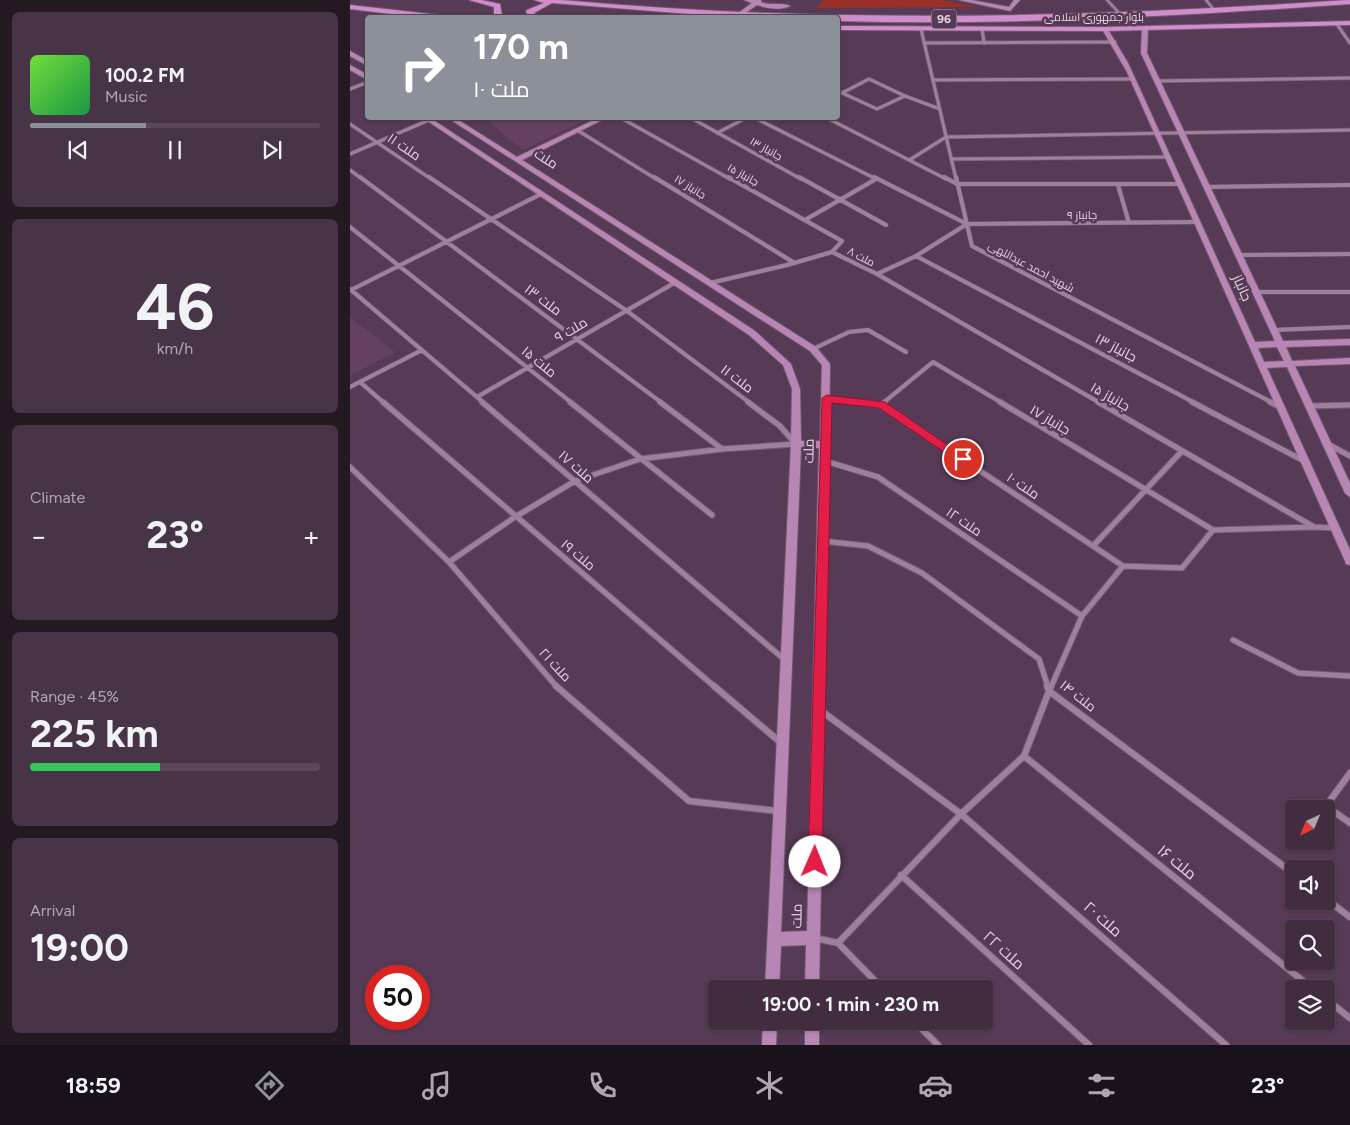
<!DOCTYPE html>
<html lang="en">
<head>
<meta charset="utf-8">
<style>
	body { margin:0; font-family:Figtree,Cairo,sans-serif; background:#483447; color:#f1f3f6; height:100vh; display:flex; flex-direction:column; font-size:19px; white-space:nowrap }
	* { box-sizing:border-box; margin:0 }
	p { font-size:16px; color:#aea7b1 }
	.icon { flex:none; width:28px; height:28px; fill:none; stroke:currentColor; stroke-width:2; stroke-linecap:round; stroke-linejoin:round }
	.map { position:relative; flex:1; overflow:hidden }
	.side { display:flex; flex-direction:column; gap:12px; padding:12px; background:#241823; width:350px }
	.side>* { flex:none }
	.guide { position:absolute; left:15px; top:15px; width:475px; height:105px; border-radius:5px; box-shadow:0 1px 4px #0004,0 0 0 1px #5a4859; background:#8c9099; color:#fff; overflow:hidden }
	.needle { width:32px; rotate:224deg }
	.fabs { position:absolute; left:935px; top:800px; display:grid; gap:10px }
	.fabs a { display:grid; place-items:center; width:50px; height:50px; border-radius:5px; background:#412c40; box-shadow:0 1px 4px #0004,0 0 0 1px #5a4859; font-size:25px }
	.speed { position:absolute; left:15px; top:965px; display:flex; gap:10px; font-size:25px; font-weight:700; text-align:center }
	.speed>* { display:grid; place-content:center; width:65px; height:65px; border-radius:50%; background:#412c40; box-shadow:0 1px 4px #0004,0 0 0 1px #5a4859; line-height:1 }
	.speed .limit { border:8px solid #d22; background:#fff; color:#111 }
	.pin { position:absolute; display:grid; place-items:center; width:42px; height:42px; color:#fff; margin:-21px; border:2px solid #fff; border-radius:50%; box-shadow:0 1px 5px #0007 }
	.me { position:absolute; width:55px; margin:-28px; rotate:1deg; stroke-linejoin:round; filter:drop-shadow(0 0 4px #0008) }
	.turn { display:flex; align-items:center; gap:18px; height:105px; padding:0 25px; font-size:22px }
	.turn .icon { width:65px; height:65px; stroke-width:2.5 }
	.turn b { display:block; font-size:35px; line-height:42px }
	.big { font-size:38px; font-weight:700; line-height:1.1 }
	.side .tile { flex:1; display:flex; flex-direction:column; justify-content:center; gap:8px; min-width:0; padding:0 18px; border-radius:8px; background:#483447 }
	.side .dial { align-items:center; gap:0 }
	.dial b { font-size:65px; line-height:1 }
	.song { display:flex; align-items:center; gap:15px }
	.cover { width:60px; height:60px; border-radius:8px; background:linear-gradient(135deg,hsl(100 70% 55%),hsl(140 70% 35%)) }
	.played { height:5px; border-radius:2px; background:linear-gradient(90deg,#8c9099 40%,#5a4859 40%) }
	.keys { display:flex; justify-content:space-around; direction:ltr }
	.heat { display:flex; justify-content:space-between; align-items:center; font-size:28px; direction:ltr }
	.charge { height:8px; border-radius:4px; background:linear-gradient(90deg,#34c759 45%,#5a4859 0) }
	.trip { position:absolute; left:358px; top:980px; width:285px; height:50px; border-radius:5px; background:#412c40; box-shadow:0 1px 4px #0004,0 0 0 1px #5a4859; font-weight:700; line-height:50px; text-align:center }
	.menu { display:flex; height:80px; justify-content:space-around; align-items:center; background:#1a121a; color:#aea7b1 }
	.menu .icon { width:35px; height:35px }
	.menu .selected { color:#8c9099 }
	.menu b { font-size:22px; color:#f1f3f6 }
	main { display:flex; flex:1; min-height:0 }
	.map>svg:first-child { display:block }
	.built { fill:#644161 }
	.green { fill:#9a3025 }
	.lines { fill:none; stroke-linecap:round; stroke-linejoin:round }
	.lane-casing { stroke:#725970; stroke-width:4 }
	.street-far3-casing { stroke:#725970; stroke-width:4.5 }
	.street-far2-casing { stroke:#725970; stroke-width:5 }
	.street-far1-casing { stroke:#725970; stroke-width:7 }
	.street-casing { stroke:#725970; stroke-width:8 }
	.secondary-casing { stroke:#725970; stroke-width:2 }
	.primary-casing { stroke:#725970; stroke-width:2 }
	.lane { stroke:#a07f9d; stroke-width:2.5 }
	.street-far3 { stroke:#a07f9d; stroke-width:3 }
	.street-far2 { stroke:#a07f9d; stroke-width:4 }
	.street-far1 { stroke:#a07f9d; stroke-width:5 }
	.street { stroke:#a07f9d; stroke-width:6 }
	.secondary { fill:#b886b4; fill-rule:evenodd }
	.primary { fill:#d08dcb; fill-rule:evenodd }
	.route { fill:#e11d48; stroke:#92132f }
	.labels { text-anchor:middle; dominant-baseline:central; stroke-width:5; stroke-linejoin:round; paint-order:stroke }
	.far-street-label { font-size:11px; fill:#e5d3e3; stroke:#573a55 }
	.shield { fill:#573a55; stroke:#baa5b8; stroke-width:1 }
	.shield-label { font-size:12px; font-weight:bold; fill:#e5d3e3 }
	.street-label { font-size:14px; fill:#e5d3e3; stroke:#573a55 }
	.near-street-label { font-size:16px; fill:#e5d3e3; stroke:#573a55 }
</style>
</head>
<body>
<main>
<section class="side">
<div class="tile">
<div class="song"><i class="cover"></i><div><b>100.2 FM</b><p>Music</p></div></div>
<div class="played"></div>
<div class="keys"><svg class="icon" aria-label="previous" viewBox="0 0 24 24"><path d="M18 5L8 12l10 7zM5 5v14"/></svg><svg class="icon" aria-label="pause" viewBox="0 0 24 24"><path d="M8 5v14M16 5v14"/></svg><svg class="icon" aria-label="next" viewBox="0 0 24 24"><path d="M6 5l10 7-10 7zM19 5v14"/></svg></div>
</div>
<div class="tile dial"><b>46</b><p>km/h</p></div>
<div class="tile"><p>Climate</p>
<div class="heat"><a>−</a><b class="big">23°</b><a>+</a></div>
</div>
<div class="tile"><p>Range · 45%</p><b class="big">225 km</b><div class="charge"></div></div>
<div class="tile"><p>Arrival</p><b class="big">19:00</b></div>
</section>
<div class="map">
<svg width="1000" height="1045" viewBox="0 0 1000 1045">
	<rect width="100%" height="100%" fill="#573a55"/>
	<path class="built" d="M134,118H239L173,150Z
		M0,317L45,352L0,376Z"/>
	<path class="green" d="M474,0H591L630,7L466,8Z"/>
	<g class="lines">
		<defs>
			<path id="lane" d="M757,0L771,15
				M856,0L865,11"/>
			<path id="street-far3" d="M986,23L1000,43
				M571,29L606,179
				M632,29L634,43
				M574,43L765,42
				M583,80L783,79
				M807,81L1000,78
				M0,89L18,82
				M488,91L527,109L555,96L590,109
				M492,93L519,79L555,96
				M271,118L380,179
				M341,118L451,179
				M405,118L526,179
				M477,118L596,179
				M0,124L81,179
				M227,130L306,179
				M367,133L396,118
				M0,154L79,120
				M561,159L596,137L1000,130
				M601,159L818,157
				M0,170L12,179"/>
			<path id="street-far2" d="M10,177L312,403
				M79,177L277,311L400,403
				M304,177L443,262
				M378,177L492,241L482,252
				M449,177L536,225
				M524,177L617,224L847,222
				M594,177L607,184H828
				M606,177L622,246L923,403
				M768,185L779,223
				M856,187L1000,185
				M455,220L526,179
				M0,227L222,403
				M889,255L1000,254
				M566,256L845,403
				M527,274L750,403
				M360,283L437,265L482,252L527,274L566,256L617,224
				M0,289L134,403
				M1,290L191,194
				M906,292H1000
				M924,330L1000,327
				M463,349L499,332L518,330L556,352
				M10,382L34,403
				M0,387L72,350
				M127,397L326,282
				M477,398L517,403
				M533,403L583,362L652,403"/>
			<path id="street-far1" d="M33,402L365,687
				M132,402L435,660
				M220,402L362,515
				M310,402L372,449
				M398,402L430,426L444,442
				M508,402L531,405L773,566
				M650,402L863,530
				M748,402L964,527L985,528
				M842,402L954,461
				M920,402L930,407
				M531,405L535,402
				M959,406L1000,405
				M978,444L1000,456
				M475,461L528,477L732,616
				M0,467L99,562L207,687
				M473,541L518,546L572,573L689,659L698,687
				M743,546L832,451
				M99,562L165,517L225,481L290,459L372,449L446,444
				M883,640L948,673L1000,676
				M701,687L732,616L773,566L832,568L863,530L964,527"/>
			<path id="street" d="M206,686L339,801L428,811
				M364,686L430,742
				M697,686L699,691L944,874
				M470,710L611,814L876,1045
				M674,756L963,989
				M1000,773L976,806L1000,823
				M551,875L739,1045
				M976,899L1000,917
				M465,938L488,943L611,814L674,756L701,686
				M488,943L533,989
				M976,999L1000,1018
				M564,1021L588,1045"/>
			<path id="secondary" d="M394,0H411V2C420,6 432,2 440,6C430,11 417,8 407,5L391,16H387V14L402,3Z
				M609,0H621L659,7L664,0H670L660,11Z
				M795,26L798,28L797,53L933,341L1000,339V345L936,347L942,361L1000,358V364L945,366L1000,483V497L995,493L937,367L917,368L1000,550V565L996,564L995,561L777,72L752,29L757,28L778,63L905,342L925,341L791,53L792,28ZM927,347L934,361L914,362L908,348Z
				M0,51L18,61V66L0,56Z
				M0,65L18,75V80L0,70Z
				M73,118H80L405,331L441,364L450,389L451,441H470L472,365L460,351L98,118H105L167,157L248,118H255L254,119L172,160L466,347L480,364L479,442L481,445L479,448L469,989H455L456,945L431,946L429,989H415L441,444L442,389L433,365L399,335ZM451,448H469L457,931L431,932Z
				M413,1021H427L426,1045H412Z
				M455,1021H469V1045H455Z"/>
			<path id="primary" d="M119,0H131L150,4L152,15L149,18H141L144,14V7Z
				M184,0H211C475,24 734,18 998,0H1000V4C830,16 658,26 488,21V18H390L202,3L184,13L192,18H180L176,12L177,10L194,3Z
				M0,5L98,16L101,18H74L0,9Z
				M1000,21V25L755,31L488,30V26L755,27Z"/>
		</defs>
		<use href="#lane" class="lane-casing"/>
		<use href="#street-far3" class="street-far3-casing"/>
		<use href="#street-far2" class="street-far2-casing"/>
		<use href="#street-far1" class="street-far1-casing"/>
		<use href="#street" class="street-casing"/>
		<use href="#secondary" class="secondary-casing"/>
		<use href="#primary" class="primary-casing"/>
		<use href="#lane" class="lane"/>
		<use href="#street-far3" class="street-far3"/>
		<use href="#street-far2" class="street-far2"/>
		<use href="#street-far1" class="street-far1"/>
		<use href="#street" class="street"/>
		<use href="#secondary" class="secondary"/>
		<use href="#primary" class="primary"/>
	</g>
	<path class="route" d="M477,395L535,402L618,459L617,462H609L529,408L482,403L472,862L470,867L465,869L460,867L458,862L472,398Z"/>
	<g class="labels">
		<g class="far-street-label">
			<text x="744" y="17">بلوار جمهوری اسلامی</text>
			<text transform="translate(416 149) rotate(29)">جانباز ۱۳</text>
			<text transform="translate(393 175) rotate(29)">جانباز ۱۵</text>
			<text transform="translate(340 187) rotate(32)">جانباز ۱۷</text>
			<text x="732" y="215">جانباز ۹</text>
			<text transform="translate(511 257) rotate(27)">ملت ۸</text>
			<text transform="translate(681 267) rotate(28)">شهید احمد عبداللهی</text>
		</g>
		<rect class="shield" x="581.5" y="9.5" width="25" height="19" rx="4"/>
		<g class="shield-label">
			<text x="594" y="19">96</text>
		</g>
		<g class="street-label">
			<text transform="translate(54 147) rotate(34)">ملت ۱۱</text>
			<text transform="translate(196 159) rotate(33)">ملت</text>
			<text transform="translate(892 288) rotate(66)">جانباز</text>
			<text transform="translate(193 300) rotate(37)">ملت ۱۳</text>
			<text transform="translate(221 330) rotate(-30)">ملت ۹</text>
			<text transform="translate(766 348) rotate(28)">جانباز ۱۳</text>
			<text transform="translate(189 362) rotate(39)">ملت ۱۵</text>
			<text transform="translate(387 379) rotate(37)">ملت ۱۱</text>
			<text transform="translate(760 397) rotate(30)">جانباز ۱۵</text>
			<text transform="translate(700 420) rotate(31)">جانباز ۱۷</text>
			<text transform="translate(459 451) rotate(-89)">ملت</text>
			<text transform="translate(226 467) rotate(41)">ملت ۱۷</text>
			<text transform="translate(673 486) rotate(34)">ملت ۱۰</text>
			<text transform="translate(614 522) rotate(34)">ملت ۱۲</text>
			<text transform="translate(228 555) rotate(40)">ملت ۱۹</text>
			<text transform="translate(205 665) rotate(47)">ملت ۲۱</text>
			<text transform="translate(728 696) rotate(38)">ملت ۱۴</text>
			<text transform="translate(447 916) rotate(-89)">ملت</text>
		</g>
		<g class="near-street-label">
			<text transform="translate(827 862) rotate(39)">ملت ۱۶</text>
			<text transform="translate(753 919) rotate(41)">ملت ۲۰</text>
			<text transform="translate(654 950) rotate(42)">ملت ۲۲</text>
		</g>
	</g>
</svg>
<div class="fabs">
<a><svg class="needle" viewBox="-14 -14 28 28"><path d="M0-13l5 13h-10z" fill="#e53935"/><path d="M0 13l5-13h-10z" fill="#aea7b1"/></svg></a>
<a><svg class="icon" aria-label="sound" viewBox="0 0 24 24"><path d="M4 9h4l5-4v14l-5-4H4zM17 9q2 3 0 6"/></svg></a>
<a><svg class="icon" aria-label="search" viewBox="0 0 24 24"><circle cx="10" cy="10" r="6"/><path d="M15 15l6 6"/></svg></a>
<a><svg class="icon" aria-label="layers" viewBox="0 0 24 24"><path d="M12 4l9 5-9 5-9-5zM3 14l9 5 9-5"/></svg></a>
</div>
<div class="speed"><div class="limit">50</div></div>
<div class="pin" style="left:613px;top:459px;background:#d93025"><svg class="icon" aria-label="arrive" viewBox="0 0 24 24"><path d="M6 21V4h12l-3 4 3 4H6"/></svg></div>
<svg class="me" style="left:465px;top:862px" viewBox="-20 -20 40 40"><circle r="19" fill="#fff"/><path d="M0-13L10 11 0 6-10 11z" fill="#e11d48"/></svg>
<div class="trip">19:00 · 1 min · 230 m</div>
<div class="guide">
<div class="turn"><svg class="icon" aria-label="right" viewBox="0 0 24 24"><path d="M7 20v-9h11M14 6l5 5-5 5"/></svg><div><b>170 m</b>ملت ۱۰</div></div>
</div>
</div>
</main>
<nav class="menu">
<b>18:59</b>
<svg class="icon selected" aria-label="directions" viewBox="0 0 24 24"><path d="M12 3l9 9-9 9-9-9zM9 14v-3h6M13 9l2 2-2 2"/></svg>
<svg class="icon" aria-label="music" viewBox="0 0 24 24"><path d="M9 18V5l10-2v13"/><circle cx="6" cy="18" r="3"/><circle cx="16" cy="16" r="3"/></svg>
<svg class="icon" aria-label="phone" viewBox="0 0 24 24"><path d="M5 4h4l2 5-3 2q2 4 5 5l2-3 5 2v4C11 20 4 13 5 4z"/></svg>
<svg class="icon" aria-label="climate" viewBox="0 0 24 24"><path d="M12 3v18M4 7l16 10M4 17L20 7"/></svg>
<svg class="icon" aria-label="car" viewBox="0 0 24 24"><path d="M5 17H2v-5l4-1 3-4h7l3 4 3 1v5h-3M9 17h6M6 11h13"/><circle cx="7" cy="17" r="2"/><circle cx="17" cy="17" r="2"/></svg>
<svg class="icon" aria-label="filters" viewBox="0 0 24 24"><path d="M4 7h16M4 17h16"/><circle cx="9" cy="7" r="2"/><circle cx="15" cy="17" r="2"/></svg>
<b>23°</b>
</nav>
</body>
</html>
